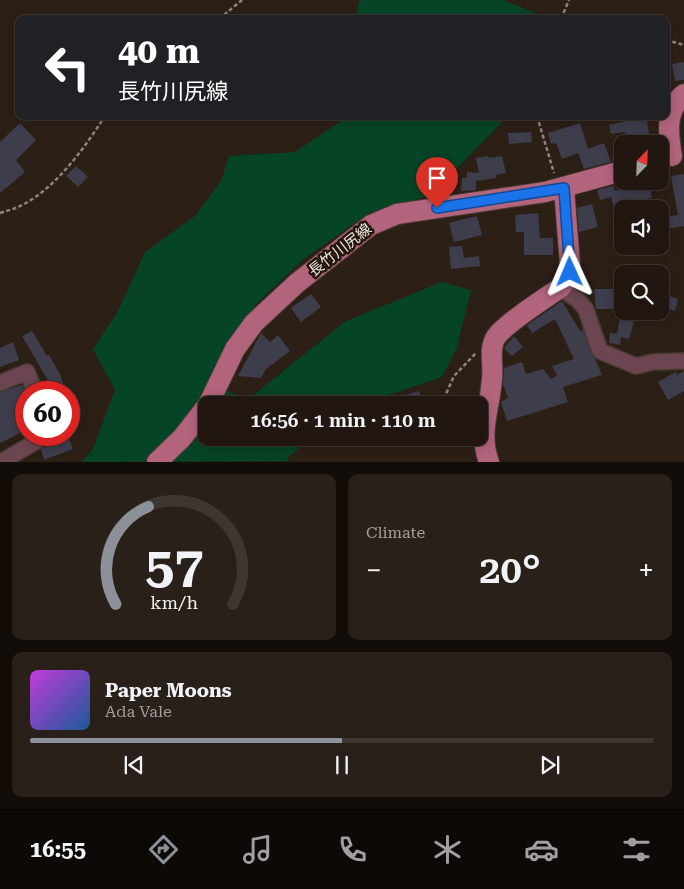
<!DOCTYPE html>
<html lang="en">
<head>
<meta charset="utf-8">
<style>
	body { margin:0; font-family:"Roboto Serif","Noto Sans JP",serif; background:#292019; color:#f1f3f6; height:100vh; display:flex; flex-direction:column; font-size:19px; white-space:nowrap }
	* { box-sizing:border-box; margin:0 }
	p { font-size:16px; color:#a29f9f }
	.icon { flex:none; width:28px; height:28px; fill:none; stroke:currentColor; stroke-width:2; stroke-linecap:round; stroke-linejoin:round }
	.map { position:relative; height:462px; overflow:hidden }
	.side { display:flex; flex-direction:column; gap:12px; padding:12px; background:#120d09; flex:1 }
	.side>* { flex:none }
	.banner { position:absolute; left:15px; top:15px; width:655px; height:105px; border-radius:10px; box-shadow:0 2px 12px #0003,0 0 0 1px #3e3630; background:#202124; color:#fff; overflow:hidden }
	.needle { width:32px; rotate:23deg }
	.fabs { position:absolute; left:614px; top:135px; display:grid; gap:10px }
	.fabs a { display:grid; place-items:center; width:55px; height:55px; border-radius:10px; background:#211710; box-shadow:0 2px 12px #0003,0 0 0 1px #3e3630; font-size:25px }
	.speed { position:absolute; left:15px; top:381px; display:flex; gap:10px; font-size:25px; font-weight:700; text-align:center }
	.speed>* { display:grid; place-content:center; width:65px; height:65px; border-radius:50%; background:#211710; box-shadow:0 2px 12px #0003,0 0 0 1px #3e3630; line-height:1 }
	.speed .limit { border:8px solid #d22; background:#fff; color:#111 }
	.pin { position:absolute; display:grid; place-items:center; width:42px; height:42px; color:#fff; margin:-51px -21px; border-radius:50% 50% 50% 0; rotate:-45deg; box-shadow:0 0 5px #0007 }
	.pin .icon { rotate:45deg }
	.me { position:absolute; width:55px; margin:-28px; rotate:359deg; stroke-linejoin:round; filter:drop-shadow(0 0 4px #0008) }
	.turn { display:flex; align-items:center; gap:18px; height:105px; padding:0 20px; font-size:22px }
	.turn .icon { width:65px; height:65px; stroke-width:2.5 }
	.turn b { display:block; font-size:35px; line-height:42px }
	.big { font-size:38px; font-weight:600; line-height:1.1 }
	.side .widget { flex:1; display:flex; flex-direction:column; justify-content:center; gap:8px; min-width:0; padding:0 18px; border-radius:10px; background:#292019 }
	.side .dial { align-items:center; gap:0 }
	.dial svg { height:130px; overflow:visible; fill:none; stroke:#3e3630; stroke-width:7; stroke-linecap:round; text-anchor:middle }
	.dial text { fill:#f1f3f6; stroke:none }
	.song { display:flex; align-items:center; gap:15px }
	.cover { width:60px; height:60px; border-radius:8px; background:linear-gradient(135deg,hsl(290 70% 55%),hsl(210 70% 35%)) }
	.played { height:5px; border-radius:2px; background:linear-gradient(90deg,#8c9099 50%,#3e3630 50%) }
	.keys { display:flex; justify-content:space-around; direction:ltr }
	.heat { display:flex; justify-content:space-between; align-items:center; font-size:28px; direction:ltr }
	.side .tiles { flex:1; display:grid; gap:12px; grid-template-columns:1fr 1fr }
	.widget:last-child { grid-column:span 2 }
	.trip { position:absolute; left:198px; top:396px; width:290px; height:50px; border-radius:10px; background:#211710; box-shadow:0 2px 12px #0003,0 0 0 1px #3e3630; font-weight:600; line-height:50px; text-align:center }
	.dock { display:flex; height:80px; justify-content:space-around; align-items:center; background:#0d0906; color:#a29f9f }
	.dock .icon { width:35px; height:35px }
	.dock .on { color:#8c9099 }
	.dock b { font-size:22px; color:#f1f3f6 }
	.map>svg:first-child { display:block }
	.green { fill:#064427 }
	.building { fill:#3d3d4c }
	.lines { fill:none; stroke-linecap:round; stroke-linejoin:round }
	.minor-casing { stroke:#473b32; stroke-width:18 }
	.major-casing { stroke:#473b32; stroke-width:22 }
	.path { stroke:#8f847c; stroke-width:2.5; stroke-dasharray:4 2.5; stroke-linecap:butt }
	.minor { stroke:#6b4550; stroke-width:15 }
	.major { stroke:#b2647d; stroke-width:20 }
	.route-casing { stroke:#114b97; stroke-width:12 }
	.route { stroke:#1a73e8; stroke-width:9 }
	.labels { text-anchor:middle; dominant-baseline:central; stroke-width:5; stroke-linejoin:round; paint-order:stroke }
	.street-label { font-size:15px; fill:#f0e7e1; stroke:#22160d }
</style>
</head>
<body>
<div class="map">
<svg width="684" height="462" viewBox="0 0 684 462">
	<rect width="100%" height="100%" fill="#2c1f16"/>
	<path class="green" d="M360,0H503L551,19H354Z
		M349,116H512L505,119L431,195L369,213L305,258L256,304L210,382L247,400L346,321L442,282L471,290L456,350L442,377L359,405H206V438H312L288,457L287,461L82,462L93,449L115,390L93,349L117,313L145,252L195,216L221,181L229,156L295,152Z"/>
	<path class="building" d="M684,62V80L675,81L672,64Z
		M622,116H646L651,144H627L625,132L611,134L609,125L623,122Z
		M20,123L36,140L16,160L25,172L0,193V142Z
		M580,123L588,149L604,143L611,162L584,169L578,153L562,159L556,143L551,144L548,133Z
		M531,132L532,142L509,144L508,133Z
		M488,156L489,158L502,156L506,173L496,175V178L476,181V190L461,191L462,178H467V172L479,173L476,158Z
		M76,166L88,177L78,187L66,176Z
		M684,174V226L666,229L664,217L678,215L671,176Z
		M649,184L652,198L622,204V227L619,228L611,197L600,200L597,190L613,186L615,191Z
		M592,204L598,227L579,232L577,208Z
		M538,213L540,238H553V255H524V232H516L515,215Z
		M477,216L482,235L454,242L449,223Z
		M462,246L464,258L479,256L480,266L451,269L449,247Z
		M594,289H622V309H596Z
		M660,293L678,299L675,311L660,306Z
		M311,294L321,307L301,322L291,308Z
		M562,301L580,331L583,330L602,375L563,387L568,402L507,421L501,402L508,398L503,384L504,368L522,362L526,374L543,369L551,379L557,375L552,366L574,359L555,319L532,333L527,325Z
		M621,311H637L629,339L621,337L620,345L609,343L610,333L617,334Z
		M32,331L47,356L49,355L60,374L66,392H44L43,386L50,384L22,336Z
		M261,333L270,342L278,335L290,351L266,369L261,378L238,376Z
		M514,336L523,347L512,356L504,348Z
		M13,342L19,360L0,367V348Z
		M684,371V391L668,400L658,382L676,372L677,375Z
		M22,385L26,395V430L0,443V392Z
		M419,391L423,405H381V402Z
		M68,435L73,449L44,460L41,449Z"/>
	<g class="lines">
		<defs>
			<path id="minor" d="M560,288L578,300L586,310L600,351L636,366L653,362L684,361
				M0,383L27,372L35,392
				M1,462L47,435"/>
			<path id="major" d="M672,156C668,133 665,111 684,94
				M208,405L235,349L254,323L297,283L371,225L397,214L545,192L622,171
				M157,462L182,438L206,407
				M489,462C478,433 490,408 492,379C494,365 488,349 496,337C506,323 544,299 560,288L567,279L570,265L564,188"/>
		</defs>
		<use href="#minor" class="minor-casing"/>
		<use href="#major" class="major-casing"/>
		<path class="path" d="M219,19L242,0
			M561,19L569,0
			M666,40L684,45
			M537,116L554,173
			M0,213C9,210 18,208 26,203C59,184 85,147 105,116
			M441,405L454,376L476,353"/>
		<use href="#minor" class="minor"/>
		<use href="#major" class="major"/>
	</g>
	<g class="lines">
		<defs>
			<path id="route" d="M437,208L564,188L570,272"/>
		</defs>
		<use href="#route" class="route-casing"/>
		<use href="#route" class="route"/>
	</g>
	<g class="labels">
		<g class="street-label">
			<text transform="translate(340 250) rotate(-38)">長竹川尻線</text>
		</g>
	</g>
</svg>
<div class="fabs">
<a><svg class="needle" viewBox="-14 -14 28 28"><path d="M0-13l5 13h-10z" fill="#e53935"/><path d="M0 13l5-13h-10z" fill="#a29f9f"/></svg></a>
<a><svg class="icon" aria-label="sound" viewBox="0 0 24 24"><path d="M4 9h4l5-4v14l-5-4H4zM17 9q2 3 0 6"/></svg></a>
<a><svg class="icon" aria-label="search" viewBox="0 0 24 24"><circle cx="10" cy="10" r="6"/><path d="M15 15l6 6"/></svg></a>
</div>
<div class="speed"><div class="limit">60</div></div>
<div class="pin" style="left:437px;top:208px;background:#d93025"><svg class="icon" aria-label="arrive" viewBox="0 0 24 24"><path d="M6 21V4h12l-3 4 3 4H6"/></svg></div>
<svg class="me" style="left:570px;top:272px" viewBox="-20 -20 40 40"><path d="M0-17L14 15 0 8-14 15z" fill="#1a73e8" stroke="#fff" stroke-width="4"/></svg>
<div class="trip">16:56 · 1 min · 110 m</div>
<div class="banner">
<div class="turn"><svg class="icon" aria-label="left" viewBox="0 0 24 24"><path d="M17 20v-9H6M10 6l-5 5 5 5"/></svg><div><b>40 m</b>長竹川尻線</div></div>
</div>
</div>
<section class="side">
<div class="tiles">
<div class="widget dial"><svg viewBox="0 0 100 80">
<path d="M14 69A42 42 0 1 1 86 69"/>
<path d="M14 69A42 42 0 0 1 34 9" stroke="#8c9099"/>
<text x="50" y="56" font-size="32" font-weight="700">57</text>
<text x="50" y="72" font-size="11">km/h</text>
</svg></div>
<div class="widget"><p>Climate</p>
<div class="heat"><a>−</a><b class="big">20°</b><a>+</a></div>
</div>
<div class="widget">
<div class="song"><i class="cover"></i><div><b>Paper Moons</b><p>Ada Vale</p></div></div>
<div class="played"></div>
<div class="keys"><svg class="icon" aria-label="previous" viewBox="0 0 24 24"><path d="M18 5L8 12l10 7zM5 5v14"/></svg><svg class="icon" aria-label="pause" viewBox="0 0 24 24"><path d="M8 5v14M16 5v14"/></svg><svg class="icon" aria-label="next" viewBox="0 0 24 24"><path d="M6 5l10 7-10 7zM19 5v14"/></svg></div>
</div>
</div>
</section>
<nav class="dock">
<b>16:55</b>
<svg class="icon on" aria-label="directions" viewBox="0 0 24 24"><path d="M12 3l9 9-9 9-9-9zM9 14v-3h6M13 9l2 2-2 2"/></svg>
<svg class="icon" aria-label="music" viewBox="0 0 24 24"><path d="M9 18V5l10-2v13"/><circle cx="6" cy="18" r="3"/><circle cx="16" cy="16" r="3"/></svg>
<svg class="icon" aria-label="phone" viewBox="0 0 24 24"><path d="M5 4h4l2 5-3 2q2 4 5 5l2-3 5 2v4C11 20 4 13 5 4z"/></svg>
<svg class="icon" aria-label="climate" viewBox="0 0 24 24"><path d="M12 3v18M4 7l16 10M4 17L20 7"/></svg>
<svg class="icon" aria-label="car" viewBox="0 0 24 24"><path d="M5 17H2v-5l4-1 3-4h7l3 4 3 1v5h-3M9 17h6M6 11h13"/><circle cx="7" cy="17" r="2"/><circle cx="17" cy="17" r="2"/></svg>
<svg class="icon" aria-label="filters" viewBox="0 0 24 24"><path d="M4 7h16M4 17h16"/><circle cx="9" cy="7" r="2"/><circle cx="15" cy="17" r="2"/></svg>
</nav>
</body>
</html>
